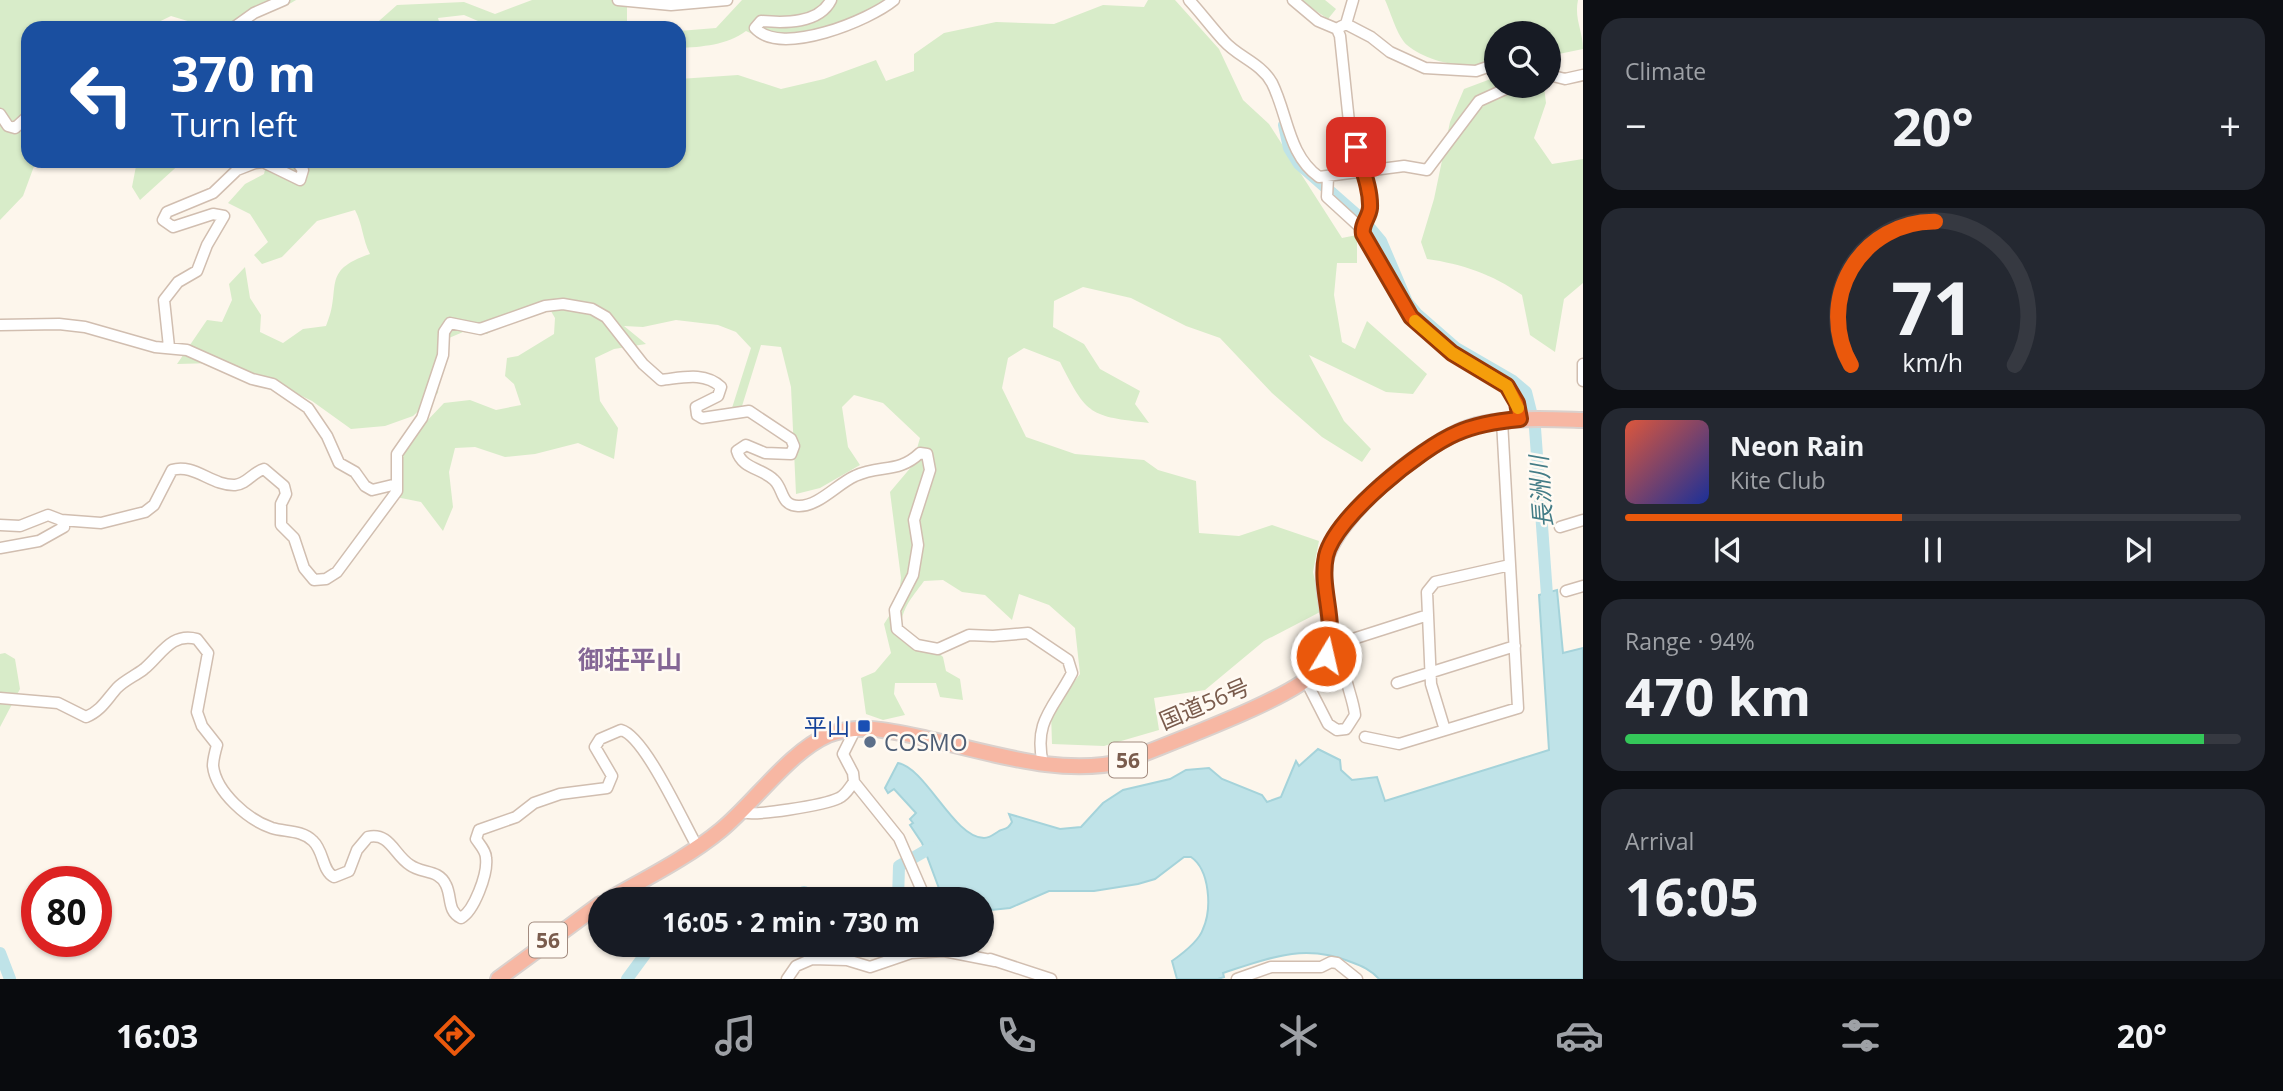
<!DOCTYPE html>
<html lang="en">
<head>
<meta charset="utf-8">
<style>
	body { margin:0; font-family:"Open Sans","Noto Sans JP",sans-serif; background:#242831; color:#f1f3f6; height:100vh; display:flex; flex-direction:column; font-size:26px; white-space:nowrap }
	* { box-sizing:border-box; margin:0 }
	p { font-size:23px; color:#9ea1a6 }
	.icon { flex:none; width:38px; height:38px; fill:none; stroke:currentColor; stroke-width:2; stroke-linecap:round; stroke-linejoin:round }
	.map { position:relative; flex:1; overflow:hidden }
	.side { display:flex; flex-direction:column; gap:18px; padding:18px; background:#0d0f14; width:700px }
	.side>* { flex:none }
	.hud { position:absolute; left:21px; top:21px; width:665px; height:147px; border-radius:21px; box-shadow:0 2px 5px #0004; background:#1a4fa0; color:#fff; overflow:hidden }
	.controls { position:absolute; left:1484px; top:21px; display:grid; gap:14px }
	.controls a { display:grid; place-items:center; width:77px; height:77px; border-radius:50%; background:#171b24; box-shadow:0 2px 5px #0004; font-size:35px }
	.speed { position:absolute; left:21px; top:866px; display:flex; gap:14px; font-size:35px; font-weight:700; text-align:center }
	.speed>* { display:grid; place-content:center; width:91px; height:91px; border-radius:50%; background:#171b24; box-shadow:0 2px 5px #0004; line-height:1 }
	.speed .limit { border:10px solid #d22; background:#fff; color:#111 }
	.pin { position:absolute; display:grid; place-items:center; width:60px; height:60px; color:#fff; margin:-30px; border-radius:14px; box-shadow:0 4px 10px #0006 }
	.me { position:absolute; width:77px; margin:-38px; rotate:9deg; stroke-linejoin:round; filter:drop-shadow(0 0 5px #0008) }
	.turn { display:flex; align-items:center; gap:24px; height:147px; padding:0 35px; font-size:32px }
	.turn .icon { width:91px; height:91px; stroke-width:2.5 }
	.turn b { display:block; font-size:49px; line-height:60px }
	.big { font-size:52px; font-weight:700; line-height:1.1 }
	.side .tile { flex:1; display:flex; flex-direction:column; justify-content:center; gap:10px; min-width:0; padding:0 24px; border-radius:21px; background:#242831 }
	.side .dial { align-items:center; gap:0 }
	.dial svg { height:182px; overflow:visible; fill:none; stroke:#363941; stroke-width:7; stroke-linecap:round; text-anchor:middle }
	.dial text { fill:#f1f3f6; stroke:none }
	.song { display:flex; align-items:center; gap:21px }
	.cover { width:84px; height:84px; border-radius:10px; background:linear-gradient(135deg,hsl(10 70% 55%),hsl(230 70% 35%)) }
	.played { height:7px; border-radius:4px; background:linear-gradient(90deg,#ea580c 45%,#363941 45%) }
	.keys { display:flex; justify-content:space-around; direction:ltr }
	.heat { display:flex; justify-content:space-between; align-items:center; font-size:38px; direction:ltr }
	.charge { height:10px; border-radius:5px; background:linear-gradient(90deg,#34c759 94%,#363941 0) }
	.trip { position:absolute; left:588px; top:887px; width:406px; height:70px; border-radius:35px; background:#171b24; box-shadow:0 2px 5px #0004; font-weight:700; line-height:70px; text-align:center }
	.tab-bar { display:flex; height:112px; justify-content:space-around; align-items:center; background:#090b0e; color:#9ea1a6 }
	.tab-bar .icon { width:49px; height:49px }
	.tab-bar .selected { color:#ea580c }
	.tab-bar b { font-size:32px; color:#f1f3f6 }
	main { display:flex; flex:1; min-height:0 }
	.map>svg:first-child { display:block }
	.green { fill:#d8ecc9 }
	.water { fill:#bfe3e8; stroke:#a5d3da; stroke-width:2 }
	.lines { fill:none; stroke-linecap:round; stroke-linejoin:round }
	.river { stroke:#bfe3e8; stroke-width:12 }
	.minor-casing { stroke:#d1beb0; stroke-width:13 }
	.highway-casing { stroke:#dad1cd; stroke-width:18 }
	.minor { stroke:#fff; stroke-width:10 }
	.highway { stroke:#f7b7a3; stroke-width:14 }
	.route-casing { stroke:#983908; stroke-width:18 }
	.route { stroke:#ea580c; stroke-width:12 }
	.slow { stroke:#f59e0b; stroke-width:12 }
	.transit-dot { fill:#1a4fb4; stroke:#fffaf3; stroke-width:2.5 }
	.service-dot { fill:#5c6f8a; stroke:#fffaf3; stroke-width:2.5 }
	.labels { text-anchor:middle; dominant-baseline:central; stroke-width:5; stroke-linejoin:round; paint-order:stroke }
	.shield { fill:#fffaf3; stroke:#a28b7f; stroke-width:2 }
	.shield-label { font-size:21px; font-weight:bold; fill:#7a5c4d }
	.street-label { font-size:23px; fill:#7a5c4d; stroke:#fffaf3 }
	.transit-label { font-size:23px; fill:#164399; stroke:#fffaf3; text-anchor:end }
	.service-label { font-size:23px; fill:#4e5e75; stroke:#fffaf3; text-anchor:start }
	.water-label { font-size:24px; font-style:italic; fill:#437c86; stroke:#fffaf3 }
	.quarter-label { font-size:26px; font-weight:bold; fill:#846695; stroke:#fffaf3 }
</style>
</head>
<body>
<main>
<div class="map">
<svg width="1583" height="979" viewBox="0 0 1583 979">
	<rect width="100%" height="100%" fill="#fdf6ec"/>
	<path class="green" d="M0,0H296C279,11 257,14 243,28H192L191,22L171,16L146,28H28V161H36L23,196L0,220Z
		M532,0H627V24L643,28H610L603,24L528,28L492,27L464,15L438,18L441,28H371L397,5L464,2L495,14Z
		M742,0H883V5C852,23 814,50 776,44C766,43 755,35 746,31C727,45 702,47 679,48V31L716,28Z
		M1148,0H1175L1219,49L1243,100L1269,124L1342,238L1357,235V263H1337L1334,295L1342,342L1355,349L1367,321L1427,374L1413,394L1386,392L1309,355L1344,421L1371,449L1362,462L1322,437L1272,393L1220,338L1186,326L1131,298L1083,287L1054,301L1053,327L1084,344L1100,369L1140,391L1135,404L1149,423C1090,416 1087,416 1060,362L1024,348L1008,358L1002,388L1026,437L1075,454L1144,460L1158,470L1196,481L1199,533L1239,536L1272,525L1319,541L1313,572L1322,611L1264,641L1205,690L1154,698L1159,730L1104,746L1052,744L1051,713L1080,674L1075,628L1049,605L1019,594L1012,620L985,595L962,592L943,580L924,581C908,603 898,612 902,640L915,650L934,649L943,657L946,671L960,679L963,700L940,697L936,683H895L894,694L905,715L883,720L866,714L861,678L875,672L891,653L884,624L898,602L901,578L890,492L912,466L920,438L883,403L854,395L842,407L848,447L860,465L820,488L796,494L791,387L781,347L761,345L738,419L732,408L751,348L736,332L718,325L676,320L643,327L624,326L646,344L614,349L595,358L600,401L618,428L614,459L578,443L535,454L505,457L475,447L455,448L449,472L453,507L443,531L421,502L396,497L403,446L444,403L470,400L496,410L521,405L514,384L505,376L507,358L518,356L554,334L555,318L545,301L517,313L487,334L463,332L442,341L438,393L413,416L385,426L351,429L312,401L273,382L214,363L177,364L207,320L222,322L232,300L229,284L245,267L250,298L261,315L260,332L283,343L303,329L326,326C343,288 319,271 370,254C362,238 363,225 355,210L317,221L282,257L262,264L254,255L268,242L250,214L228,203L245,184L264,174L267,161H679V79L738,75L781,89L824,79L876,60L886,81L914,71V54L944,33L996,22L1054,24L1103,5L1144,7Z
		M1300,0H1325L1336,9L1328,19Z
		M1385,0H1578C1574,19 1583,31 1583,49L1549,56V33H1496V61C1471,71 1428,63 1407,45C1397,36 1391,13 1385,0Z
		M1496,77V86H1544L1546,103L1534,138L1552,164L1583,159V283L1564,299L1555,352L1530,335L1522,295C1492,274 1462,264 1427,259L1421,242L1434,199L1450,122L1464,89Z
		M137,161H183L140,200L132,187Z
		M5,653L15,659L20,689L0,727V654Z"/>
	<path class="water" d="M1557,590L1563,653L1583,648V979H1379C1371,970 1362,966 1351,962C1304,943 1269,958 1223,973L1224,977L1218,979H1177L1172,961C1182,954 1199,941 1203,929C1212,909 1210,870 1191,857H1184L1155,879L1138,884L1094,891H1049L1010,908L982,911V900L943,899L922,843L910,825L913,823L910,819L916,813L894,789L888,793L885,788L898,763C926,768 954,838 984,838C990,838 994,834 999,831C1006,828 1008,829 1012,822L1009,814L1060,829L1081,827L1103,803L1123,790L1170,779L1186,770L1209,768L1222,779L1262,795L1267,802L1281,797L1296,761L1299,766L1318,749L1340,760L1341,770L1352,780L1377,777L1385,801L1549,750L1539,595Z"/>
	<g class="lines">
		<path class="river" d="M1284,125L1289,148L1299,164L1365,222L1381,241L1407,302L1417,314L1456,348L1513,381L1526,392L1535,428L1548,609
			M786,900L804,892L821,900
			M898,900L899,866L932,847
			M0,953L10,979
			M627,979L652,945"/>
		<defs>
			<path id="minor" d="M618,0L671,5L727,0
				M831,0C819,24 784,23 761,21L755,28C781,57 870,20 894,0
				M1189,0C1201,13 1212,28 1224,41C1238,57 1261,63 1272,83C1288,115 1288,155 1319,177L1404,166L1427,170L1479,101L1512,86
				M1293,0L1318,21L1337,29L1340,36L1349,122L1369,199L1370,210L1362,229
				M1346,24L1371,37L1390,52L1425,68L1476,71L1496,64
				M1340,27L1346,24L1353,0
				M233,28L254,13L284,0
				M1549,75L1565,79L1583,75
				M0,114L8,126L15,128L28,116
				M1328,178L1327,197L1362,229L1411,317L1452,353L1507,386L1517,403L1520,419
				M0,325L59,324L85,327L155,347L187,350L252,379L273,384L308,408L327,436L339,463L355,472L365,486L372,490L397,484
				M169,347L164,300L178,282L197,271L207,245L224,216L213,214L173,227L163,220L167,212L213,193L237,170L255,163L263,162L300,180L303,170L296,161
				M1583,364V381
				M0,525L20,526L48,515L61,520L101,523L145,512L154,505L172,470C194,463 212,486 235,485C247,484 253,472 264,469L284,486L286,494L281,504V525L294,538L304,568L314,580L326,579L337,572L397,491V454L422,418L443,355L444,332L450,323L480,329L545,306L563,304L592,309L606,317L643,364L661,380C681,378 704,371 721,387L718,396L696,407L697,415L702,418L749,411L791,439L794,446L791,454L765,453L746,445L737,451C742,469 762,468 774,480C784,489 780,505 798,506C818,507 837,484 855,476C880,464 898,474 920,453L927,454L930,470L914,520L918,545L913,575L895,610L897,629L917,645L938,649L969,635L993,636L1028,633L1068,660L1072,673C1054,708 1033,721 1043,764
				M1560,527L1583,520
				M0,548L39,541L64,527L61,520
				M1566,591L1583,586
				M1306,681L1328,724L1337,730L1346,729L1355,715C1352,688 1331,660 1356,638L1428,615
				M1397,683L1515,646
				M0,698L58,703L86,717C101,711 107,699 117,688C125,680 135,676 144,669C161,655 171,632 197,639L208,653L197,712L202,726L217,745C215,752 213,759 213,766C216,792 248,820 272,828C285,832 302,830 313,841C324,851 322,871 334,877L349,871L357,850L368,837C390,832 394,855 410,865C422,874 439,869 446,885C452,897 447,911 461,918C474,911 488,874 486,858C486,851 480,845 476,839L479,830L516,817L534,803L560,794L607,788L612,776L595,747L600,739L621,730C645,736 684,824 698,848
				M855,730L843,754L853,773L854,782L899,838L926,900
				M1445,730L1431,684L1427,592L1435,582L1510,565
				M1365,737L1399,744L1518,708L1502,421
				M741,812C753,817 825,805 839,798C846,795 849,788 854,782
				M990,959L1051,979
				M787,979L796,966L812,959L847,960L870,967L911,953L944,951L995,961
				M1237,979L1271,967H1321L1331,962L1337,963L1357,979"/>
			<path id="highway" d="M608,900C646,878 687,858 721,830C754,803 789,752 828,735C860,722 896,732 928,739C993,753 1060,777 1126,761C1166,744 1295,698 1317,670C1343,637 1321,605 1324,568C1329,518 1430,437 1477,425C1512,417 1548,419 1583,420
				M498,979L600,904"/>
		</defs>
		<use href="#minor" class="minor-casing"/>
		<use href="#highway" class="highway-casing"/>
		<use href="#minor" class="minor"/>
		<use href="#highway" class="highway"/>
	</g>
	<g class="lines">
		<defs>
			<path id="route" d="M1326,656C1338,622 1319,590 1326,556C1335,517 1421,448 1457,433C1477,424 1498,421 1520,419L1517,403L1507,386L1452,353L1411,317L1363,234C1361,224 1369,218 1370,208C1371,188 1361,166 1356,147"/>
		</defs>
		<use href="#route" class="route-casing"/>
		<use href="#route" class="route"/>
		<path class="slow" d="M1415,321L1452,353L1507,386L1518,408"/>
	</g>
	<rect class="transit-dot" x="857" y="719" width="14" height="14" rx="3.5"/>
	<circle class="service-dot" cx="870" cy="742" r="7"/>
	<g class="labels">
		<g class="shield">
			<rect x="1109" y="742.5" width="38" height="35" rx="5"/>
			<rect x="529" y="922.5" width="38" height="35" rx="5"/>
		</g>
		<g class="shield-label">
			<text x="1128" y="760">56</text>
			<text x="548" y="940">56</text>
		</g>
		<g class="street-label">
			<text transform="translate(1204 703) rotate(-23)">国道56号</text>
		</g>
		<g class="transit-label">
			<text x="850" y="726">平山</text>
		</g>
		<g class="service-label">
			<text x="884" y="742">COSMO</text>
		</g>
		<g class="water-label">
			<text transform="translate(1540 492) rotate(-94)">長洲川</text>
		</g>
		<g class="quarter-label">
			<text x="630" y="659">御荘平山</text>
		</g>
	</g>
</svg>
<div class="controls">
<a><svg class="icon" aria-label="search" viewBox="0 0 24 24"><circle cx="10" cy="10" r="6"/><path d="M15 15l6 6"/></svg></a>
</div>
<div class="speed"><div class="limit">80</div></div>
<div class="pin" style="left:1356px;top:147px;background:#d93025"><svg class="icon" aria-label="arrive" viewBox="0 0 24 24"><path d="M6 21V4h12l-3 4 3 4H6"/></svg></div>
<svg class="me" style="left:1326px;top:656px" viewBox="-20 -20 40 40"><circle r="17" fill="#ea580c" stroke="#fff" stroke-width="3"/><path d="M0-11L8 9 0 5-8 9z" fill="#fff"/></svg>
<div class="trip">16:05 · 2 min · 730 m</div>
<div class="hud">
<div class="turn"><svg class="icon" aria-label="left" viewBox="0 0 24 24"><path d="M17 20v-9H6M10 6l-5 5 5 5"/></svg><div><b>370 m</b>Turn left</div></div>
</div>
</div>
<section class="side">
<div class="tile"><p>Climate</p>
<div class="heat"><a>−</a><b class="big">20°</b><a>+</a></div>
</div>
<div class="tile dial"><svg viewBox="0 0 100 80">
<path d="M14 69A42 42 0 1 1 86 69"/>
<path d="M14 69A42 42 0 0 1 51 6" stroke="#ea580c"/>
<text x="50" y="56" font-size="32" font-weight="700">71</text>
<text x="50" y="72" font-size="11">km/h</text>
</svg></div>
<div class="tile">
<div class="song"><i class="cover"></i><div><b>Neon Rain</b><p>Kite Club</p></div></div>
<div class="played"></div>
<div class="keys"><svg class="icon" aria-label="previous" viewBox="0 0 24 24"><path d="M18 5L8 12l10 7zM5 5v14"/></svg><svg class="icon" aria-label="pause" viewBox="0 0 24 24"><path d="M8 5v14M16 5v14"/></svg><svg class="icon" aria-label="next" viewBox="0 0 24 24"><path d="M6 5l10 7-10 7zM19 5v14"/></svg></div>
</div>
<div class="tile"><p>Range · 94%</p><b class="big">470 km</b><div class="charge"></div></div>
<div class="tile"><p>Arrival</p><b class="big">16:05</b></div>
</section>
</main>
<nav class="tab-bar">
<b>16:03</b>
<svg class="icon selected" aria-label="directions" viewBox="0 0 24 24"><path d="M12 3l9 9-9 9-9-9zM9 14v-3h6M13 9l2 2-2 2"/></svg>
<svg class="icon" aria-label="music" viewBox="0 0 24 24"><path d="M9 18V5l10-2v13"/><circle cx="6" cy="18" r="3"/><circle cx="16" cy="16" r="3"/></svg>
<svg class="icon" aria-label="phone" viewBox="0 0 24 24"><path d="M5 4h4l2 5-3 2q2 4 5 5l2-3 5 2v4C11 20 4 13 5 4z"/></svg>
<svg class="icon" aria-label="climate" viewBox="0 0 24 24"><path d="M12 3v18M4 7l16 10M4 17L20 7"/></svg>
<svg class="icon" aria-label="car" viewBox="0 0 24 24"><path d="M5 17H2v-5l4-1 3-4h7l3 4 3 1v5h-3M9 17h6M6 11h13"/><circle cx="7" cy="17" r="2"/><circle cx="17" cy="17" r="2"/></svg>
<svg class="icon" aria-label="filters" viewBox="0 0 24 24"><path d="M4 7h16M4 17h16"/><circle cx="9" cy="7" r="2"/><circle cx="15" cy="17" r="2"/></svg>
<b>20°</b>
</nav>
</body>
</html>
